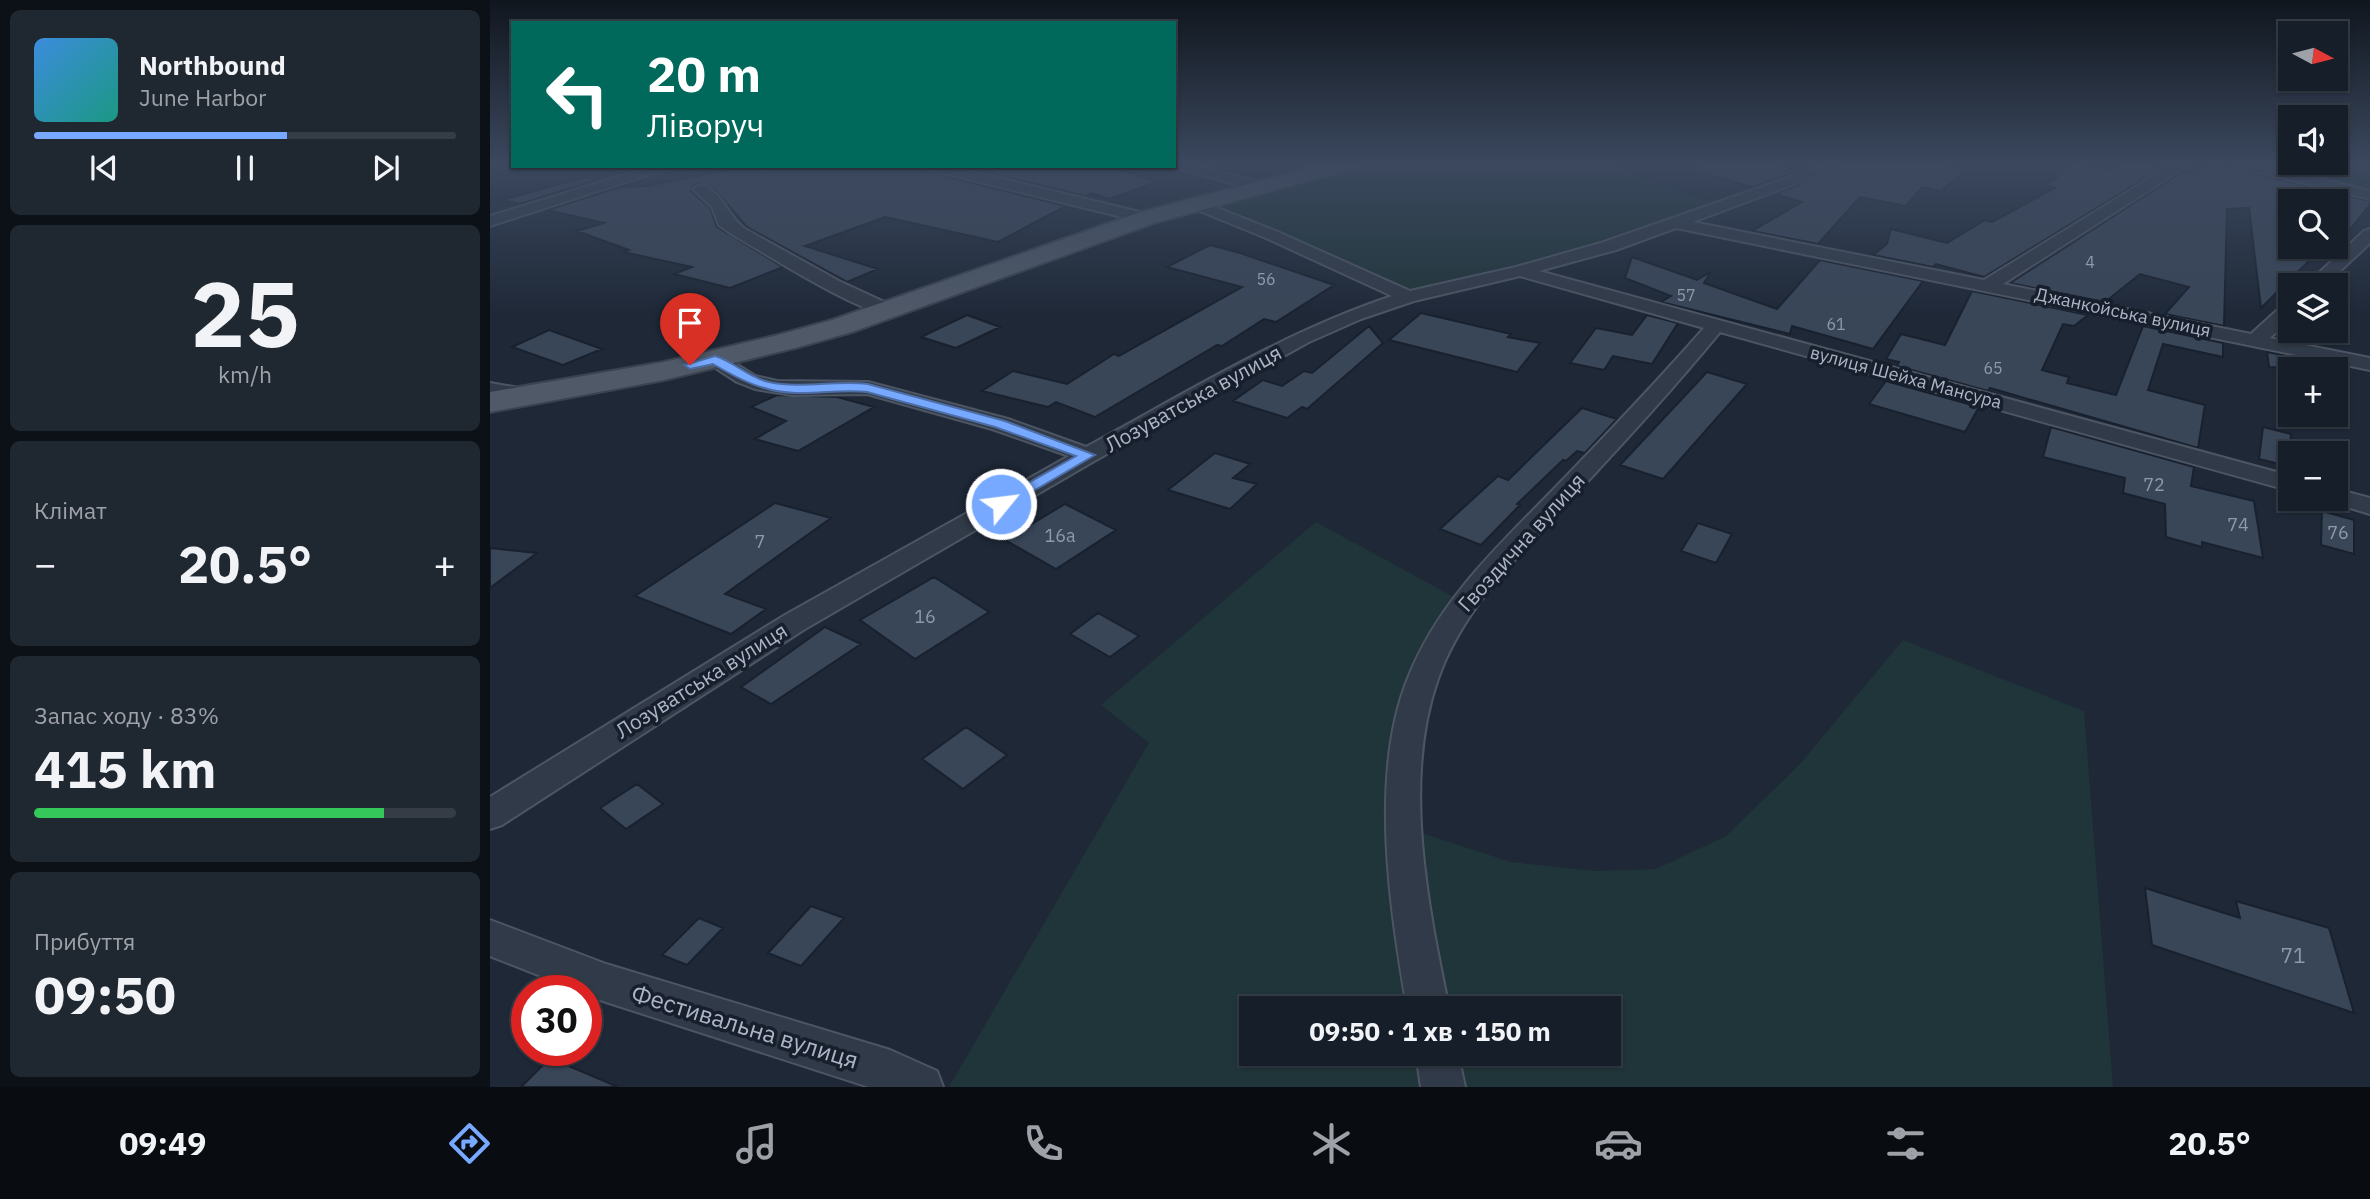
<!DOCTYPE html>
<html lang="uk">
<head>
<meta charset="utf-8">
<style>
	body { margin:0; font-family:"IBM Plex Sans",sans-serif; background:#1f2731; color:#f1f3f6; height:100vh; display:flex; flex-direction:column; font-size:26px; white-space:nowrap }
	* { box-sizing:border-box; margin:0 }
	p { font-size:23px; color:#9ea2a8 }
	.icon { flex:none; width:38px; height:38px; fill:none; stroke:currentColor; stroke-width:2; stroke-linecap:round; stroke-linejoin:round }
	.map { position:relative; flex:1; overflow:hidden }
	.panel { display:flex; flex-direction:column; gap:10px; padding:10px; background:#0c1017; width:490px }
	.panel>* { flex:none }
	.top-card { position:absolute; left:21px; top:21px; width:665px; height:147px; border-radius:0px; box-shadow:0 2px 5px #0004,0 0 0 2px #353c46; background:#00695c; color:#fff; overflow:hidden }
	.needle { width:46px; rotate:97deg }
	.fabs { position:absolute; left:1788px; top:21px; display:grid; gap:14px }
	.fabs a { display:grid; place-items:center; width:70px; height:70px; border-radius:0px; background:#161e29; box-shadow:0 2px 5px #0004,0 0 0 2px #353c46; font-size:35px }
	.speed { position:absolute; left:21px; top:975px; display:flex; gap:14px; font-size:35px; font-weight:700; text-align:center }
	.speed>* { display:grid; place-content:center; width:91px; height:91px; border-radius:50%; background:#161e29; box-shadow:0 2px 5px #0004,0 0 0 2px #353c46; line-height:1 }
	.speed .limit { border:10px solid #d22; background:#fff; color:#111 }
	.pin { position:absolute; display:grid; place-items:center; width:60px; height:60px; color:#fff; margin:-72px -30px; border-radius:50% 50% 50% 0; rotate:-45deg; box-shadow:0 0 7px #0007 }
	.pin .icon { rotate:45deg }
	.me { position:absolute; width:77px; margin:-38px; rotate:61deg; stroke-linejoin:round; filter:drop-shadow(0 0 5px #0008) }
	.turn { display:flex; align-items:center; gap:24px; height:147px; padding:0 21px; font-size:32px }
	.turn .icon { width:91px; height:91px; stroke-width:2.5 }
	.turn b { display:block; font-size:49px; line-height:60px }
	.big { font-size:52px; font-weight:800; line-height:1.1 }
	.panel .tile { flex:1; display:flex; flex-direction:column; justify-content:center; gap:10px; min-width:0; padding:0 24px; border-radius:10px; background:#1f2731 }
	.panel .dial { align-items:center; gap:0 }
	.dial b { font-size:91px; line-height:1 }
	.song { display:flex; align-items:center; gap:21px }
	.cover { width:84px; height:84px; border-radius:10px; background:linear-gradient(135deg,hsl(210 70% 55%),hsl(170 70% 35%)) }
	.played { height:7px; border-radius:4px; background:linear-gradient(90deg,#76a9ff 60%,#353c46 60%) }
	.keys { display:flex; justify-content:space-around; direction:ltr }
	.heat { display:flex; justify-content:space-between; align-items:center; font-size:38px; direction:ltr }
	.charge { height:10px; border-radius:5px; background:linear-gradient(90deg,#34c759 83%,#353c46 0) }
	.trip { position:absolute; left:749px; top:996px; width:382px; height:70px; border-radius:0px; background:#161e29; box-shadow:0 2px 5px #0004,0 0 0 2px #353c46; font-weight:800; line-height:70px; text-align:center }
	.dock { display:flex; height:112px; justify-content:space-around; align-items:center; background:#090c10; color:#9ea2a8 }
	.dock .icon { width:49px; height:49px }
	.dock .on { color:#76a9ff }
	.dock b { font-size:32px; color:#f1f3f6 }
	main { display:flex; flex:1; min-height:0 }
	.map>svg:first-child { display:block }
	.green { fill:#203539; fill-rule:evenodd }
	.building { fill:#394658; stroke:#19212e; stroke-width:2 }
	.lines { fill:none; stroke-linecap:round; stroke-linejoin:round }
	.street-casing { stroke:#4c5563; stroke-width:4 }
	.primary-casing { stroke:#3b4351; stroke-width:4 }
	.street { fill:#313a48; fill-rule:evenodd }
	.primary { fill:#4f5968; fill-rule:evenodd }
	.route { fill:#76a9ff; stroke:#4d6ea6; stroke-width:2 }
	.labels { text-anchor:middle; dominant-baseline:central; stroke-width:7; stroke-linejoin:round; paint-order:stroke }
	.far-number-label { font-size:16px; fill:#8e99aa }
	.far-street-label { font-size:18px; fill:#abb5c5; stroke:#171f2c }
	.number-label { font-size:18px; fill:#8e99aa }
	.street-label { font-size:21px; fill:#abb5c5; stroke:#171f2c }
	.near-number-label { font-size:21px; fill:#8e99aa }
	.near-street-label { font-size:24px; fill:#abb5c5; stroke:#171f2c }
</style>
</head>
<body>
<main>
<section class="panel">
<div class="tile">
<div class="song"><i class="cover"></i><div><b>Northbound</b><p>June Harbor</p></div></div>
<div class="played"></div>
<div class="keys"><svg class="icon" aria-label="previous" viewBox="0 0 24 24"><path d="M18 5L8 12l10 7zM5 5v14"/></svg><svg class="icon" aria-label="pause" viewBox="0 0 24 24"><path d="M8 5v14M16 5v14"/></svg><svg class="icon" aria-label="next" viewBox="0 0 24 24"><path d="M6 5l10 7-10 7zM19 5v14"/></svg></div>
</div>
<div class="tile dial"><b>25</b><p>km/h</p></div>
<div class="tile"><p>Клімат</p>
<div class="heat"><a>−</a><b class="big">20.5°</b><a>+</a></div>
</div>
<div class="tile"><p>Запас ходу · 83%</p><b class="big">415 km</b><div class="charge"></div></div>
<div class="tile"><p>Прибуття</p><b class="big">09:50</b></div>
</section>
<div class="map">
<svg width="1880" height="1087" viewBox="0 0 1880 1087">
	<rect width="100%" height="100%" fill="#1e2837"/>
	<path class="green" d="M858,164H1115L1235,207L1120,246L918,297L705,204Z
		M1869,164H1880V192L1834,181Z
		M826,522L973,602L949,641L913,827L1021,862L1105,871L1166,869L1236,836L1310,764L1413,640L1594,711L1623,1087H459L659,743L611,705ZM761,1008H1118V1054H761Z"/>
	<path class="building" d="M1207,164H1285L1308,171L1262,187L1206,171Z
		M1360,164H1450L1476,170L1451,191L1432,187L1416,206L1370,197L1328,244L1262,231L1312,202L1285,194Z
		M1584,164L1622,170L1632,164H1654L1672,168L1494,277L1446,264L1443,267L1383,255L1397,244L1401,229L1457,243L1495,220L1502,222L1565,188L1556,185Z
		M1723,164L1880,201V205L1850,242L1849,231L1846,233V201H1801V247H1833L1771,308L1759,208L1737,209L1734,326L1675,314L1699,287L1650,274L1615,302L1520,283L1692,172L1705,175Z
		M256,166H433L436,172L576,206L508,242L395,217L315,246L388,269L357,282L257,227L226,191L209,183L202,187L201,191L220,208L227,227L293,267L240,288L184,274L202,267L133,252L139,250L87,231L114,223L57,210L130,187L157,186Z
		M472,166H619L668,182L619,199L602,193L595,196Z
		M95,177L107,180L30,204L12,200Z
		M720,245L750,253L844,285L786,322L774,319L732,346L727,345L605,417L566,402L558,407L492,391L523,371L577,384L624,354L629,356L752,287L677,267Z
		M1142,257L1207,280L1221,272L1214,283L1287,309L1330,260L1433,281L1383,349L1302,326L1300,334L1171,302L1181,296L1135,278Z
		M1482,291L1598,315L1584,326L1573,324L1552,370L1579,377L1577,383L1626,395L1653,326L1733,343V357L1673,344L1658,390L1715,405L1708,448L1500,388L1498,391L1407,366L1409,362L1396,359L1411,334L1455,345Z
		M931,313L1021,334L1018,337L1050,343L1027,372L899,340Z
		M477,315L510,327L466,348L431,337Z
		M1157,315L1188,323L1162,364L1123,356L1114,370L1080,363L1106,328L1142,335Z
		M879,326L893,343L817,409L812,407L797,418L743,401L773,380L792,386L814,371L822,373Z
		M59,330L112,349L73,365L22,347Z
		M1791,331H1814L1816,342L1785,336Z
		M1777,352L1819,360L1821,369L1779,367Z
		M1217,372L1257,384L1173,479L1130,465Z
		M1396,381L1489,407L1475,432L1379,404Z
		M287,395L347,397L384,407L308,451L265,439L296,421L261,407Z
		M1092,408L1127,419L1095,453L1087,451L1076,461L1073,460L1027,504L1030,505L991,545L950,529L1008,476L1018,480Z
		M1561,427L1704,467L1701,486L1764,501L1773,558L1712,542V547L1676,537L1675,504L1633,493L1635,478L1553,457Z
		M1773,427L1801,434L1798,466L1769,459Z
		M725,453L760,464L743,478L767,484L740,509L678,490Z
		M285,503L341,518L235,594L276,609L241,634L145,596Z
		M575,504L626,530L566,569L515,540Z
		M1832,511L1864,520V554L1831,545Z
		M1208,523L1242,534L1226,563L1191,551Z
		M0,548L47,553L0,588Z
		M444,577L499,612L425,659L370,620Z
		M608,613L649,636L620,657L580,634Z
		M335,627L371,644L281,704L251,687Z
		M476,727L517,755L473,789L432,759Z
		M147,784L173,804L136,829L110,808Z
		M1655,888L1750,918L1746,901L1839,928L1864,1013L1662,945Z
		M321,906L354,918L311,966L278,953Z
		M209,918L233,928L197,965L172,955Z
		M60,1058L128,1087H31Z"/>
	<g class="lines">
		<defs>
			<path id="street" d="M684,164H701L775,184L777,187L770,191L680,166Z
				M1337,164H1358L1203,222L1494,280L1683,164H1700L1513,284L1761,334L1794,304L1801,302V318L1780,338L1880,358V370L1186,228L1126,250L1049,271L1801,476V491L1230,332C1184,388 1135,441 1086,494C1034,550 974,605 948,679C912,780 938,906 959,1008H917C900,908 879,774 918,678C948,602 1006,548 1062,491C1114,437 1165,384 1214,328L1030,276L924,301L871,319L819,342L606,460L315,629L12,825L0,829V797L295,615L579,456L502,429L377,394L302,395L265,389L247,382L218,363L215,359L218,355H232L265,376L287,381L378,382L518,419L596,447C696,393 794,332 902,296L776,238L700,207L697,204L700,201H710L788,232L920,291L1026,267L1114,242Z
				M1745,164H1770L1880,191V199L1747,167Z
				M163,166H185L0,226V216Z
				M435,166H460L662,215L664,218L656,223L437,169Z
				M210,185C233,191 237,216 255,229L349,281L403,306L405,310L403,314C379,320 270,250 243,235L229,225L222,207L203,189Z
				M1880,229V243L1835,285H1816L1874,231Z
				M0,383L47,391L50,396L47,401L39,402L0,395Z
				M1846,489L1880,498V514L1837,501L1836,499H1846Z
				M0,920L116,964L400,1050L447,1071L453,1087H379L116,1002L96,995V990H86L0,956Z
				M926,1054H968L975,1087H931Z"/>
			<path id="primary" d="M834,164H868L865,168L664,223L362,332L305,348L174,380L0,412V392L174,362L288,335L342,320L648,213Z"/>
		</defs>
		<use href="#street" class="street-casing"/>
		<use href="#primary" class="primary-casing"/>
		<use href="#street" class="street"/>
		<use href="#primary" class="primary"/>
	</g>
	<linearGradient id="sky" x2="0" y2="1"><stop stop-color="#10161e"/><stop offset="0.52" stop-color="#3b485e"/><stop offset="1" stop-color="#3b485e" stop-opacity="0"/></linearGradient>
	<rect width="1880" height="316" fill="url(#sky)"/>
	<path class="route" d="M225,356C245,362 259,378 279,382C312,389 345,380 378,384L515,421L605,455L516,507H506L503,504L506,501L586,456L505,427L377,392C353,389 329,394 305,393C274,392 250,380 223,364L200,369L194,365Z"/>
	<g class="labels">
		<g class="far-number-label">
			<text x="1600" y="262">4</text>
			<text x="776" y="279">56</text>
			<text x="1196" y="295">57</text>
			<text x="1346" y="324">61</text>
			<text x="1503" y="368">65</text>
		</g>
		<g class="far-street-label">
			<text transform="translate(1633 312) rotate(12)">Джанкойська вулиця</text>
			<text transform="translate(1416 377) rotate(15)">вулиця Шейха Мансура</text>
		</g>
		<g class="number-label">
			<text x="1664" y="484">72</text>
			<text x="1748" y="524">74</text>
			<text x="1848" y="532">76</text>
			<text x="570" y="535">16а</text>
			<text x="270" y="541">7</text>
			<text x="435" y="616">16</text>
		</g>
		<g class="street-label">
			<text transform="translate(703 398) rotate(-29)">Лозуватська вулиця</text>
			<text transform="translate(1031 542) rotate(-48)">Гвоздична вулиця</text>
			<text transform="translate(211 680) rotate(-32)">Лозуватська вулиця</text>
		</g>
		<g class="near-number-label">
			<text x="1803" y="955">71</text>
		</g>
		<g class="near-street-label">
			<text transform="translate(255 1026) rotate(17)">Фестивальна вулиця</text>
		</g>
	</g>
</svg>
<div class="fabs">
<a><svg class="needle" viewBox="-14 -14 28 28"><path d="M0-13l5 13h-10z" fill="#e53935"/><path d="M0 13l5-13h-10z" fill="#9ea2a8"/></svg></a>
<a><svg class="icon" aria-label="sound" viewBox="0 0 24 24"><path d="M4 9h4l5-4v14l-5-4H4zM17 9q2 3 0 6"/></svg></a>
<a><svg class="icon" aria-label="search" viewBox="0 0 24 24"><circle cx="10" cy="10" r="6"/><path d="M15 15l6 6"/></svg></a>
<a><svg class="icon" aria-label="layers" viewBox="0 0 24 24"><path d="M12 4l9 5-9 5-9-5zM3 14l9 5 9-5"/></svg></a>
<a>+</a>
<a>−</a>
</div>
<div class="speed"><div class="limit">30</div></div>
<div class="pin" style="left:200px;top:365px;background:#d93025"><svg class="icon" aria-label="arrive" viewBox="0 0 24 24"><path d="M6 21V4h12l-3 4 3 4H6"/></svg></div>
<svg class="me" style="left:511px;top:504px" viewBox="-20 -20 40 40"><circle r="17" fill="#76a9ff" stroke="#fff" stroke-width="3"/><path d="M0-11L8 9 0 5-8 9z" fill="#fff"/></svg>
<div class="trip">09:50 · 1 хв · 150 m</div>
<div class="top-card">
<div class="turn"><svg class="icon" aria-label="left" viewBox="0 0 24 24"><path d="M17 20v-9H6M10 6l-5 5 5 5"/></svg><div><b>20 m</b>Ліворуч</div></div>
</div>
</div>
</main>
<nav class="dock">
<b>09:49</b>
<svg class="icon on" aria-label="directions" viewBox="0 0 24 24"><path d="M12 3l9 9-9 9-9-9zM9 14v-3h6M13 9l2 2-2 2"/></svg>
<svg class="icon" aria-label="music" viewBox="0 0 24 24"><path d="M9 18V5l10-2v13"/><circle cx="6" cy="18" r="3"/><circle cx="16" cy="16" r="3"/></svg>
<svg class="icon" aria-label="phone" viewBox="0 0 24 24"><path d="M5 4h4l2 5-3 2q2 4 5 5l2-3 5 2v4C11 20 4 13 5 4z"/></svg>
<svg class="icon" aria-label="climate" viewBox="0 0 24 24"><path d="M12 3v18M4 7l16 10M4 17L20 7"/></svg>
<svg class="icon" aria-label="car" viewBox="0 0 24 24"><path d="M5 17H2v-5l4-1 3-4h7l3 4 3 1v5h-3M9 17h6M6 11h13"/><circle cx="7" cy="17" r="2"/><circle cx="17" cy="17" r="2"/></svg>
<svg class="icon" aria-label="filters" viewBox="0 0 24 24"><path d="M4 7h16M4 17h16"/><circle cx="9" cy="7" r="2"/><circle cx="15" cy="17" r="2"/></svg>
<b>20.5°</b>
</nav>
</body>
</html>
